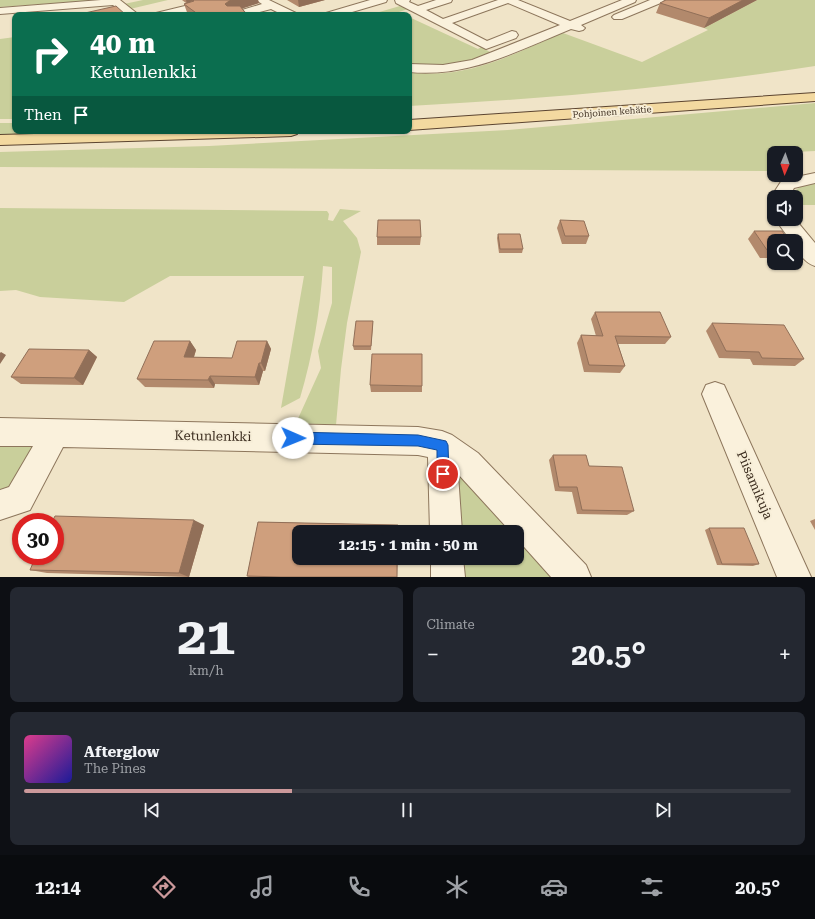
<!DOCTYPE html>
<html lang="en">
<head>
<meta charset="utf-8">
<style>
	body { margin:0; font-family:"Roboto Serif",serif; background:#242831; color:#f1f3f6; height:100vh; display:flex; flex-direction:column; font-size:15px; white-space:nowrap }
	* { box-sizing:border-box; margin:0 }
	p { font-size:13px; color:#9ea1a6 }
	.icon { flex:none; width:22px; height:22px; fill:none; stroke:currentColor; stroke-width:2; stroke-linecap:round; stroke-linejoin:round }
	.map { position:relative; height:577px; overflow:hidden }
	.panel { display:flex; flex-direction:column; gap:10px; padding:10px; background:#0d0f14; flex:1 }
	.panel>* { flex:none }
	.hud { position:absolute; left:12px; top:12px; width:400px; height:122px; border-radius:8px; box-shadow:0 1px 3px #0004; background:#0b6e4f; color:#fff; overflow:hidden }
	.needle { width:26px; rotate:182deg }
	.tools { position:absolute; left:767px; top:146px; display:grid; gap:8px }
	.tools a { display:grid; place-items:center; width:36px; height:36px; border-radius:8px; background:#171b24; box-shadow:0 1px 3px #0004; font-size:20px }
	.speed { position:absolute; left:12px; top:513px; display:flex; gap:8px; font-size:20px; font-weight:700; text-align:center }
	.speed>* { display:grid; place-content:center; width:52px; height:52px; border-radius:50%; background:#171b24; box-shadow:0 1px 3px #0004; line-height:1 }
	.speed .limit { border:6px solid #d22; background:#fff; color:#111 }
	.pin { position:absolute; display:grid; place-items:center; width:34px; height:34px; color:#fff; margin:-17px; border:2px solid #fff; border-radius:50%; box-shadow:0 1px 4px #0007 }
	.me { position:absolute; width:44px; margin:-22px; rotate:91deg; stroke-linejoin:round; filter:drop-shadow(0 0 3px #0008) }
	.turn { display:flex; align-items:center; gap:14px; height:84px; padding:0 12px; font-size:18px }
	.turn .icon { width:52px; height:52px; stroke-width:2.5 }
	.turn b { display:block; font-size:28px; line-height:34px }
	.then { display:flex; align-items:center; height:38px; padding:0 12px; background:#0003; gap:8px; font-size:15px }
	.big { font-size:30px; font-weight:700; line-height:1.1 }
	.panel .card { flex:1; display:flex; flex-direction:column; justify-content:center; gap:6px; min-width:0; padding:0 14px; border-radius:8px; background:#242831 }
	.panel .dial { align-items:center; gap:0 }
	.dial b { font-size:52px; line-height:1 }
	.song { display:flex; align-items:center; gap:12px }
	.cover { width:48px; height:48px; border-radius:6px; background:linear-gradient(135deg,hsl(330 70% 55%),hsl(240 70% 35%)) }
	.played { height:4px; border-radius:2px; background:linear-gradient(90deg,#cc999b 35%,#363941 35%) }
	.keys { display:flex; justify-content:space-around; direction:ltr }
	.heat { display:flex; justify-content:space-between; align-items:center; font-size:22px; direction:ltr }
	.panel .tiles { flex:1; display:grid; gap:10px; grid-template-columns:1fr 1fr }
	.card:last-child { grid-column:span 2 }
	.trip { position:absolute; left:292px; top:525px; width:232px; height:40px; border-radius:8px; background:#171b24; box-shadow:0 1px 3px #0004; font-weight:700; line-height:40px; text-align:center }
	.tab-bar { display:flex; height:64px; justify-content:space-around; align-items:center; background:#090b0e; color:#9ea1a6 }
	.tab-bar .icon { width:28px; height:28px }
	.tab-bar .selected { color:#cc999b }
	.tab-bar b { font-size:18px; color:#f1f3f6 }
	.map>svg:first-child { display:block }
	.green { fill:#c9cf9b }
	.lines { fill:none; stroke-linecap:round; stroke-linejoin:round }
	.minor-casing { stroke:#8d765c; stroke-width:2 }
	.major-casing { stroke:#5b4430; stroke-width:2 }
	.minor { fill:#faf1dc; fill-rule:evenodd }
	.major { fill:#f3d9a0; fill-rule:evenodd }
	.wall { fill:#b2896c }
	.shaded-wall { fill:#916f58 }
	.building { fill:#cf9f7d; stroke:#916f58 }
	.route { fill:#1a73e8; stroke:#114b97 }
	.labels { text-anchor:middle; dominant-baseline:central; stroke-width:4; stroke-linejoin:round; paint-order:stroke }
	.far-street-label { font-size:9px; fill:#3d2e20; stroke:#f7eed8 }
	.near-street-label { font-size:13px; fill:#3d2e20; stroke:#f7eed8 }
</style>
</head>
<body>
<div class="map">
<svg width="815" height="577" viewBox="0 0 815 577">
	<rect width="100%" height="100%" fill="#f0e4c8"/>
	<path class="green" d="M0,0H100L0,7Z
		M143,0H168L130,9L124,4Z
		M757,0H815V66C679,87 546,99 409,106V72C468,80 510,55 563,33L642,62L708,30L704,28Z
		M400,6L408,9L399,12L404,15H369Z
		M409,17L478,49L481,47L492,53C463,64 440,68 409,64Z
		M15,37V119H0V39Z
		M815,103V151L774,153V171L0,167V152L209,146L508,130Z
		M0,123H15V131H151L0,135Z
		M815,183V205H796V197H791C793,188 806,184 815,183Z
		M0,208L327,211L329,214L328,220L333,221L340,209L361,211L343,221L357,238L361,252L347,323L341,369L336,425L296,423L321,368L318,351L332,303V267L323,266C320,311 313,355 300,398L281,408L304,276H170L124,302L40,297L16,290L0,291Z
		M0,442L30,443L35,447L11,486L0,493Z
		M457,469L560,577H459L456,558H517V532H454Z"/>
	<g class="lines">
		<defs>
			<path id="minor" d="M101,0H120L139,15H125L113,5L0,14V8Z
				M197,0H210C198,15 172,15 154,15L156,13L189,5Z
				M256,0H269L296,13L298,15H283L271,9L248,15H230L232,13L262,4Z
				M370,0H387L386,2L342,15H324L326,13Z
				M395,0H410L409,2L418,6L436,0H452L451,2L426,10L443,19L498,0H518L570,21L622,0H636L635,2L581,25L585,28L583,30L579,31L571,29C517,51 469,78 409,72V64L443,65L472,60L560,25L508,3L452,23L487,41L512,31L516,32L518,35L516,38L486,49L396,3Z
				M650,0H664L663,2L622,19H614L612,17L614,15Z
				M815,173V183L794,188L789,197H774V201L771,197L782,180Z
				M775,219H795L815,243V266C805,263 796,252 796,241H791Z
				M715,382L724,385L811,577H777L702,394L706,385Z
				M0,418L418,427L442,431L452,435L478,453L586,565L591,577H551L517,539V532H511L458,474L462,532H430L428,457L418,455L63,447L30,510L0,520V490L9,487L33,446H0Z
				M431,558H463L465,577H431Z"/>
			<path id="major" d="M815,93V101L409,130V120Z
				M137,131H299L297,134L291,136L0,145V135Z"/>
		</defs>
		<use href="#minor" class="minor-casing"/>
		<use href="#major" class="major-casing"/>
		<use href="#minor" class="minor"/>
		<use href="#major" class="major"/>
	</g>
	<path class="wall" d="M182,0H258L259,3L242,8L248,15H188L184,4L186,3Z
		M287,0H325L299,7Z
		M666,0H757L704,28L656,13L660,3Z
		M560,220L589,236L586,244H562L557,228Z
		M754,231L774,241V258H760L748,239Z
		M498,234L523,249L522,253H499L497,238Z
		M377,237H421L420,245H377Z
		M595,312L671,337L665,344H618L625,366L620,373L584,372L577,343L581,335L596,336L591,319Z
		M373,321V325L371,350H354L353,346Z
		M712,323L804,359L795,366L753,365L750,359L719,358L706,331Z
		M190,341L196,350L194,357L232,358L267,341L271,349L265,371H263L259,385L215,384L214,388L145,387L137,379Z
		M89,350L97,357L83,385L21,384L11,377Z
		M370,385L422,386V392H371Z
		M553,455L589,466L634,511L627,515L577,514L572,492L555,491L549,460Z
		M815,519V530L810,521Z
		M258,522L398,525L399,532H299V558H398L397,577H249L247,576Z
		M204,525L189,577L47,573L30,570Z
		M709,528L759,564L753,566L717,565L705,530Z"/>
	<path class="shaded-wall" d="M186,0H194L187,4Z
		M232,0H258L259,3L232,12L225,4L229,1Z
		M298,0H325L299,7Z
		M743,0H757L704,28L709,18Z
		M190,341L196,350L191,366L184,357Z
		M267,341L271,349L265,371L261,363Z
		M89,350L97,357L83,385L74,378Z
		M1,352L6,355L0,364V353Z
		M259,363L263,371L259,385L255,377Z
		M210,376L215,384L214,388L208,380Z
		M194,520L204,525L189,577L179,573Z"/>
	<path class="building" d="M193,0H232L229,1L225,4L227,6H240L247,15H199L184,4L194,1Z
		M666,0H743L709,18L660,3Z
		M116,6L126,15H76Z
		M378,220H420L421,237H377Z
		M560,220L584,221L589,236H565Z
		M754,231H782L789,241H774V250H767Z
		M498,234H520L523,249H500Z
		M595,312H660L671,337L615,336L625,366L589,365L581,335L603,336Z
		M356,321H373L371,346H353Z
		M712,323L784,325L804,359L762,358L759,352L726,351Z
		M154,341H190L184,357L232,358L237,341H267L261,363H259L255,377L210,376L208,380L137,379Z
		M29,349L89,350L74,378L11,377Z
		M372,354H422V386L370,385Z
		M553,455H586L589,466L622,467L634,511L582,510L577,487H559Z
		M55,516L194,520L179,573L30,570L36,556H55V522H52Z
		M258,522L398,525V532H299V558H397V577H281L247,576Z
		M709,528H744L759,564H722Z"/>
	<path class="route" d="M293,432L418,435L446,441L448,445L449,474L448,479L443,480L439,479L437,474V450L418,446L293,444L289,442L287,438L289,434Z"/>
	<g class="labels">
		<g class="far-street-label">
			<text transform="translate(612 112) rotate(-4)">Pohjoinen kehätie</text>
		</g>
		<g class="near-street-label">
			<text transform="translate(213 436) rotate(1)">Ketunlenkki</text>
			<text transform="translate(755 485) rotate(67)">Piisamikuja</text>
		</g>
	</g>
</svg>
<div class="tools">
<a><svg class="needle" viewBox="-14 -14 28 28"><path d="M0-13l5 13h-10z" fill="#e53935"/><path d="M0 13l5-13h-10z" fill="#9ea1a6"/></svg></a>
<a><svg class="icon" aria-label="sound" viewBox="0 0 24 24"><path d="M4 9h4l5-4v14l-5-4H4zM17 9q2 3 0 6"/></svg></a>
<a><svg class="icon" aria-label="search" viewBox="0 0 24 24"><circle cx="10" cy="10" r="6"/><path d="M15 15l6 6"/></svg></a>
</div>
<div class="speed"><div class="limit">30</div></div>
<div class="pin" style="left:443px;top:474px;background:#d93025"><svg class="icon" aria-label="arrive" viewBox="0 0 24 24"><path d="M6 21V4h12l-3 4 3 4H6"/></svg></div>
<svg class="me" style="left:293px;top:438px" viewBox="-20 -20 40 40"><circle r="19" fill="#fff"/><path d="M0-13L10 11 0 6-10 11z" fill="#1a73e8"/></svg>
<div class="trip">12:15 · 1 min · 50 m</div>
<div class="hud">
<div class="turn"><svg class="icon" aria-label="right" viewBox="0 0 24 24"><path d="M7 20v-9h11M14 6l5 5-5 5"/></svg><div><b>40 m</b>Ketunlenkki</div></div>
<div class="then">Then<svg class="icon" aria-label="arrive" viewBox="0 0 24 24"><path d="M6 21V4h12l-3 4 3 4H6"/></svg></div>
</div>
</div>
<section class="panel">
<div class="tiles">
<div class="card dial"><b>21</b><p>km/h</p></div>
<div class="card"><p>Climate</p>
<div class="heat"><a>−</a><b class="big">20.5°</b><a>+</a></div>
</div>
<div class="card">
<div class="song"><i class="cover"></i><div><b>Afterglow</b><p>The Pines</p></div></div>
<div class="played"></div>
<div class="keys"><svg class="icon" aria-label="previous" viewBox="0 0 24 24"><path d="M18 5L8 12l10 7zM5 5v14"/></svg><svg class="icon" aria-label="pause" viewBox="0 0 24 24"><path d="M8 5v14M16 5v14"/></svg><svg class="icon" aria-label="next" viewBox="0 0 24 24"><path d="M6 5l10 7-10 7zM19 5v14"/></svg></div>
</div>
</div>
</section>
<nav class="tab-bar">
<b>12:14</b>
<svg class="icon selected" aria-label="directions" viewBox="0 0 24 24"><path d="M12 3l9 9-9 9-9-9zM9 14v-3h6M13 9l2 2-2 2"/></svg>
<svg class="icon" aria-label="music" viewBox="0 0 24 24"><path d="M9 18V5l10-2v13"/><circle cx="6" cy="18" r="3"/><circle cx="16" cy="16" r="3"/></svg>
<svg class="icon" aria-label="phone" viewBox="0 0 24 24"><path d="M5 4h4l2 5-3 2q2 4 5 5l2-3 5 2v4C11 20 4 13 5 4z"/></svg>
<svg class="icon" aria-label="climate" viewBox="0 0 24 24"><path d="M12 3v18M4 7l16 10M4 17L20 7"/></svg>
<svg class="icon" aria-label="car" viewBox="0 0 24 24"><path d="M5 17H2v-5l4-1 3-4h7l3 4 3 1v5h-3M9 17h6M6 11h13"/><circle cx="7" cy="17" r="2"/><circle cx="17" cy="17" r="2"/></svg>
<svg class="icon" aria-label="filters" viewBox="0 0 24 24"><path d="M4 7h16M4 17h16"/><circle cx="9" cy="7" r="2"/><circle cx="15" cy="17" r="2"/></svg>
<b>20.5°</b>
</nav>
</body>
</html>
